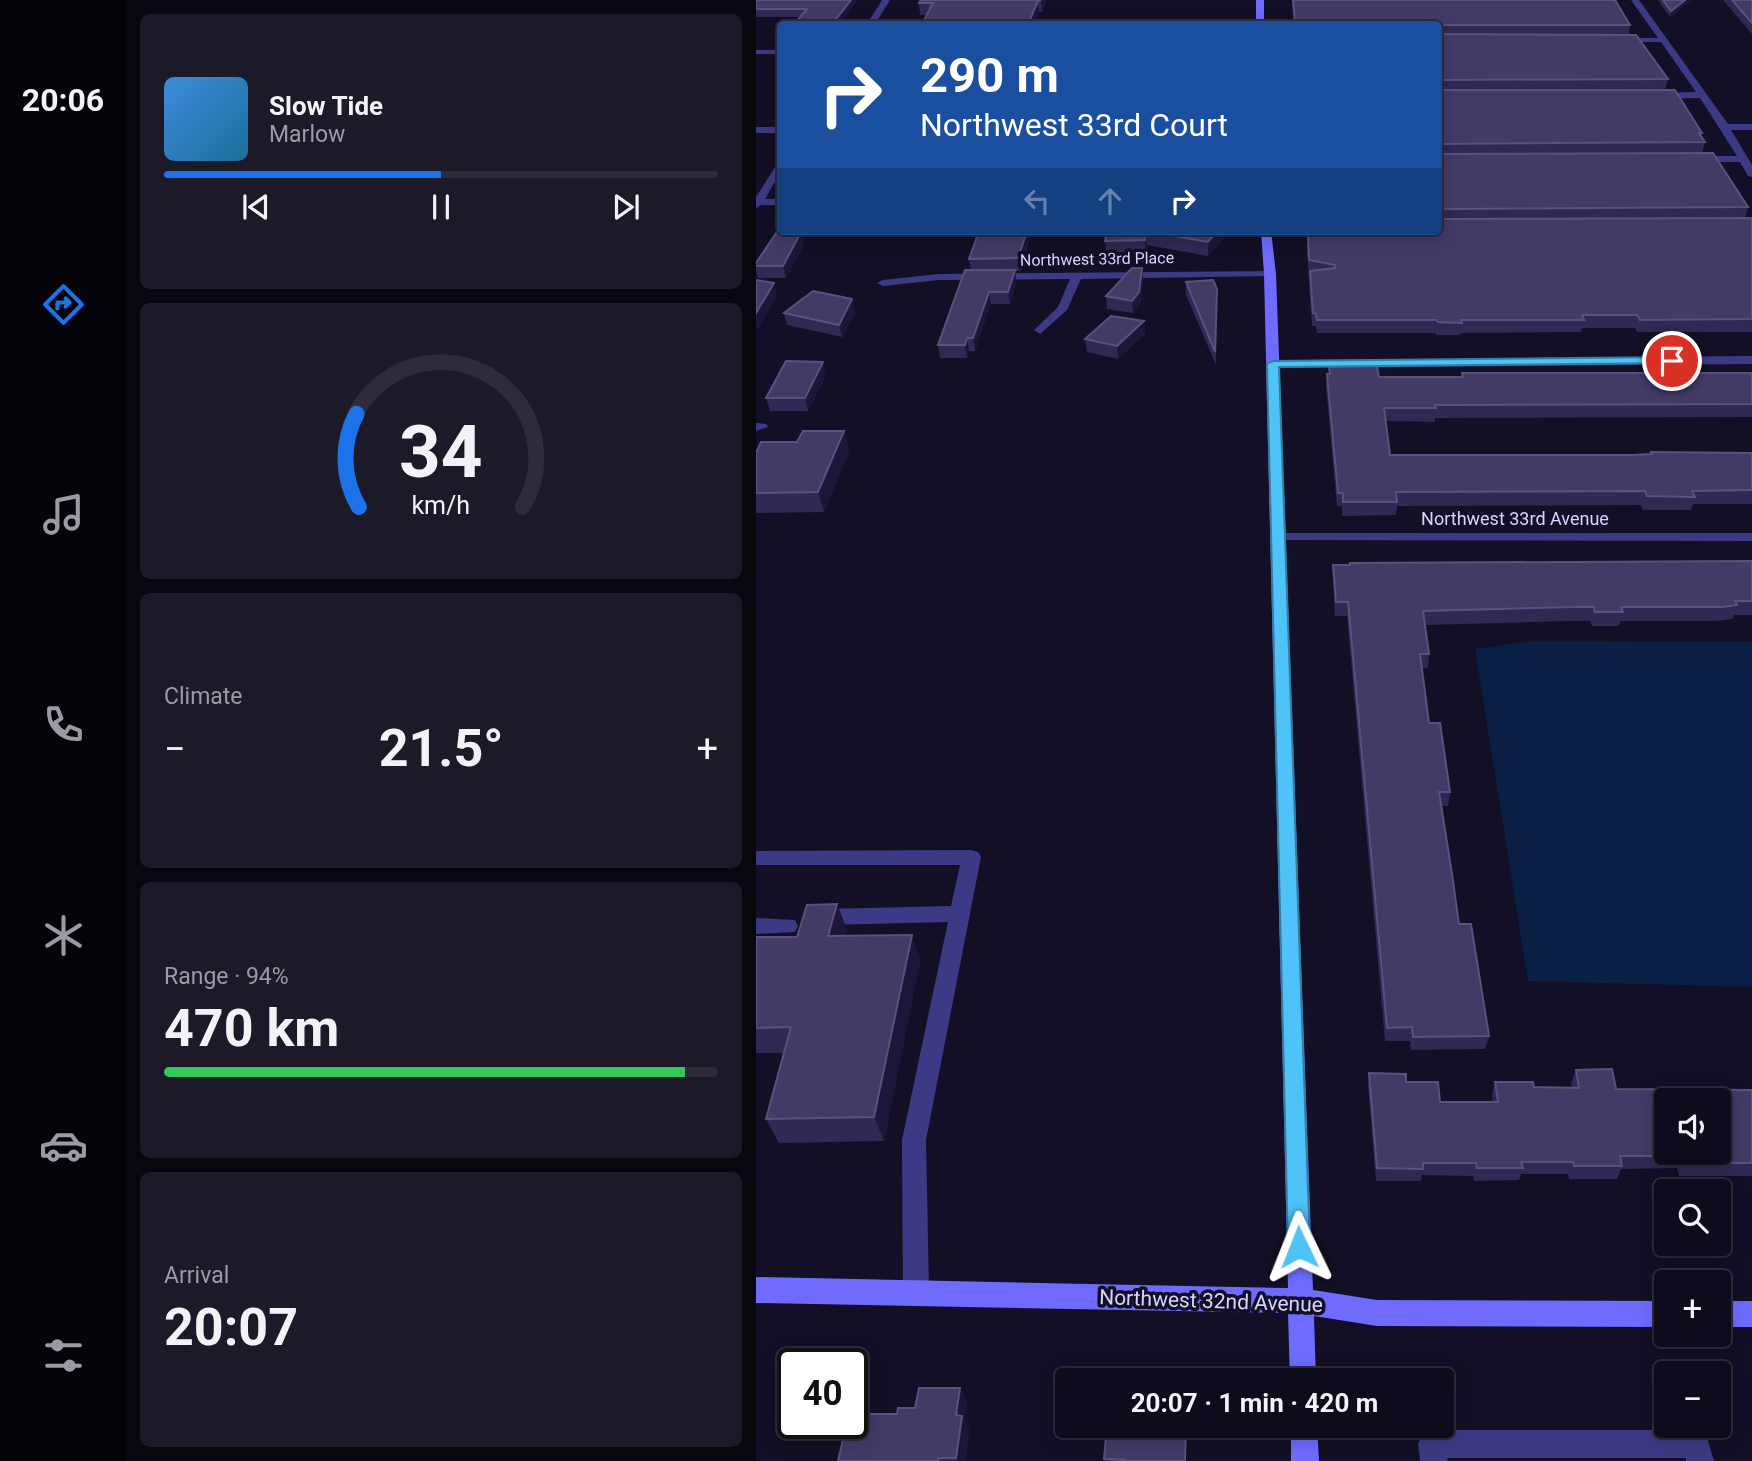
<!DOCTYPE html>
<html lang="en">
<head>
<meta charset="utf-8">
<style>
	body { margin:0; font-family:Roboto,sans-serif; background:#1c1929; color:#f1f3f6; height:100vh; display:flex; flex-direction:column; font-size:26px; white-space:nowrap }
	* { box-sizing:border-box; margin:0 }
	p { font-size:23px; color:#9b9ba3 }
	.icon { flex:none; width:38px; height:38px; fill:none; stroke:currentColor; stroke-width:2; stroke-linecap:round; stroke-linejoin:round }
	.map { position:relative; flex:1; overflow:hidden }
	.panel { display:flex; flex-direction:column; gap:14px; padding:14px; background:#08060f; width:630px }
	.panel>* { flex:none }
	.banner { position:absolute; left:21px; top:21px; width:665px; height:214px; border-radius:7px; box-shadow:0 4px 18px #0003,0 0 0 2px #2e2b3b; background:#1a4fa0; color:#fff; overflow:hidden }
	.buttons { position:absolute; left:898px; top:1088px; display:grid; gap:14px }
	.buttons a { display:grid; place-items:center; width:77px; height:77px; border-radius:7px; background:#0e0b1c; box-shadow:0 4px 18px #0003,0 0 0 2px #2e2b3b; font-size:35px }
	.speed { position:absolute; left:21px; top:1348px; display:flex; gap:14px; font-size:35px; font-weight:700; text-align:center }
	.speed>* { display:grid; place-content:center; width:91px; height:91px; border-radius:50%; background:#0e0b1c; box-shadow:0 4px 18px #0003,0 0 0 2px #2e2b3b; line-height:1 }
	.speed .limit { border:4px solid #111; border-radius:10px; background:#fff; color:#111 }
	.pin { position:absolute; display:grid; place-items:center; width:60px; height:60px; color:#fff; margin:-30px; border:4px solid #fff; border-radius:50%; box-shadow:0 2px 7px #0007 }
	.me { position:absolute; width:77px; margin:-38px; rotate:358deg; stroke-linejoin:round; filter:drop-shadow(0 0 5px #0008) }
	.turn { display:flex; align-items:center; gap:24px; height:147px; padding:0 28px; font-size:32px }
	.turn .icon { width:91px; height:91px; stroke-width:2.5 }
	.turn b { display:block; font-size:49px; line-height:60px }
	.lanes { display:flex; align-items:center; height:66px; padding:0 28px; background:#0003; justify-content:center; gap:35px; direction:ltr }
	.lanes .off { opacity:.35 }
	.big { font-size:52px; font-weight:700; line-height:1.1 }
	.panel .tile { flex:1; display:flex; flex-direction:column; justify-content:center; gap:10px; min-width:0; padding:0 24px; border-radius:10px; background:#1c1929 }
	.panel .dial { align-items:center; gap:0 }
	.dial svg { height:182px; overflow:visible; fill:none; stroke:#2e2b3b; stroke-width:7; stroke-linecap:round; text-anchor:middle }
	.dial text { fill:#f1f3f6; stroke:none }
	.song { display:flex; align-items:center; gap:21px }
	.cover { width:84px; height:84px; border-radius:10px; background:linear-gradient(135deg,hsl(210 70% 55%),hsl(200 70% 35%)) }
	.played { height:7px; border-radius:4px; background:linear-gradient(90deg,#1a73e8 50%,#2e2b3b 50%) }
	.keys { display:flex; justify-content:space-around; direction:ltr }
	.heat { display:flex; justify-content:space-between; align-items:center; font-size:38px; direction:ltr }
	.charge { height:10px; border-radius:5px; background:linear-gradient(90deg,#34c759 94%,#2e2b3b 0) }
	.trip { position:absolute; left:299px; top:1368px; width:399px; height:70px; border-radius:7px; background:#0e0b1c; box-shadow:0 4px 18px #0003,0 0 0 2px #2e2b3b; font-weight:700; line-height:70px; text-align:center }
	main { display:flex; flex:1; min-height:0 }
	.menu { display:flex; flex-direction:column; width:126px; justify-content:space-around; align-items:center; background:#06040b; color:#9b9ba3 }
	.menu .icon { width:49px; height:49px }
	.menu .current { color:#1a73e8 }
	.menu b { font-size:32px; color:#f1f3f6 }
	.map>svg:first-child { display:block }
	.water { fill:#0a1f44 }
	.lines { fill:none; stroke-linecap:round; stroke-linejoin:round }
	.lane { fill:#3d3a85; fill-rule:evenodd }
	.street { fill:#3d3a85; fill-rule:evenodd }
	.secondary { fill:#6f6bff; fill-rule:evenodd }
	.wall { fill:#312854 }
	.shaded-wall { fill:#1d163a }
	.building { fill:#433a66; stroke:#5a527e; stroke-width:2; fill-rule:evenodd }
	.route { fill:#4fc3f7; stroke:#337fa1; stroke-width:2 }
	.labels { text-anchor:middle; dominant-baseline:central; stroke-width:7; stroke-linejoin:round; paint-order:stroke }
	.far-street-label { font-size:16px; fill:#d9d4ff; stroke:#130f26 }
	.street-label { font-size:18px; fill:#d9d4ff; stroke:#130f26 }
	.near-street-label { font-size:21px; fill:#d9d4ff; stroke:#130f26 }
</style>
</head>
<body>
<main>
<nav class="menu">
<b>20:06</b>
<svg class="icon current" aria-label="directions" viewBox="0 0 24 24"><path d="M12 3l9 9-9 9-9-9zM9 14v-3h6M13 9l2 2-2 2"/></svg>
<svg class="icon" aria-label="music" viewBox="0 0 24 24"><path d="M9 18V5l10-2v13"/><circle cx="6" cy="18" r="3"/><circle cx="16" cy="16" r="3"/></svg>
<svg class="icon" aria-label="phone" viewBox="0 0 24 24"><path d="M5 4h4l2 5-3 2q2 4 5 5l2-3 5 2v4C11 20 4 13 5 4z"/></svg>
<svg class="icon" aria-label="climate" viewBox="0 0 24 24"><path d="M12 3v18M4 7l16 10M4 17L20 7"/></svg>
<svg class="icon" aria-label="car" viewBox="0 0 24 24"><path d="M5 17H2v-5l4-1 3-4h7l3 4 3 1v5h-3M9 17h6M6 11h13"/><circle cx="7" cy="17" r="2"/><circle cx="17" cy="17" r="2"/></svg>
<svg class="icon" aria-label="filters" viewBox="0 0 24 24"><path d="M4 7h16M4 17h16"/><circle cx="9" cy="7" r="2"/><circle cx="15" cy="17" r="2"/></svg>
</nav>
<section class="panel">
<div class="tile">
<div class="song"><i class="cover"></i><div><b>Slow Tide</b><p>Marlow</p></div></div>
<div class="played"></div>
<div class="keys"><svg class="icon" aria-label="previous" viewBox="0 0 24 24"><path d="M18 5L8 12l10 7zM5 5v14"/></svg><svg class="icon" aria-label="pause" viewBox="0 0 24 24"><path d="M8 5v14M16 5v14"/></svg><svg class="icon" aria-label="next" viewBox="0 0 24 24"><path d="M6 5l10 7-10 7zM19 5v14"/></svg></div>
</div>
<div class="tile dial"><svg viewBox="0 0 100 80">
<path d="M14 69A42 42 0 1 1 86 69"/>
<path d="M14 69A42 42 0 0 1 13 28" stroke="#1a73e8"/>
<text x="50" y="56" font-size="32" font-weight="700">34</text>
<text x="50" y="72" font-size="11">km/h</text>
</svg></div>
<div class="tile"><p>Climate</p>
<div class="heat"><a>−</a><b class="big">21.5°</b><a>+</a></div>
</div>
<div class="tile"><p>Range · 94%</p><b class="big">470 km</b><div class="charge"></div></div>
<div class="tile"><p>Arrival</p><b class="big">20:07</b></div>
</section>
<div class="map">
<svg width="996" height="1461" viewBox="0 0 996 1461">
	<rect width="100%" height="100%" fill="#130f26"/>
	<path class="water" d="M775,641L996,642V987L772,981L719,649Z"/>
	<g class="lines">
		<path class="lane" d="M326,22H473L477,24H325Z
			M0,423L10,424L12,427L0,431Z
			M215,850L222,852L225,857L170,1140L173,1291L169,1300L160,1304L151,1300L147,1291L146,1140L192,922L70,925L63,923L60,917L63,911L70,909L195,906L204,865H0V851Z
			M0,918L39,920L42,926L39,932L0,934Z
			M676,1430H940L950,1434L958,1461H930V1458H691L692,1461H664L662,1444L666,1434Z"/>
		<path class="street" d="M126,0H134L119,24H111Z
			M875,0H883L972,124H996V130H975L996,165V177L992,176L984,162H938L933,159L938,156H981L944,98L900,99L896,96L900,93L940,92L905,42H861L857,40L861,38H902Z
			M0,50H24V54H0Z
			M0,127H24V133H0Z
			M24,163V173L9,199H24V205H5L0,208V197L21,164Z
			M514,271L520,274L518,276L325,279L311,310L284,334L278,330L302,307L314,279L183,280L127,286L121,283L127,280L183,274Z
			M996,356V364L517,368L511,364L517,360Z
			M522,533H996V541L517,540L515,537L517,534Z"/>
		<path class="secondary" d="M500,0H508V24H500Z
			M505,231H515L520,274L557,1290L621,1300L910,1301V1327L621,1326L558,1316L560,1381H534L532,1313L0,1303V1277L532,1288L508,274Z
			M962,1301H996V1327H962Z
			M535,1426H561L563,1461H535Z"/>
	</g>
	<path class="wall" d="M0,0H102L44,17H0Z
		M290,0L286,12L164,15L163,3Z
		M536,0H859L874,25L873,35L912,79L909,89L737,90L946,133L945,137L949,142L946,153L992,207L989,218H996V332H881L879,328H826L825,332L705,333L704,335H680V333H561L560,326H556L553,283L551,248L552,236H554V231H682V24H538Z
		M902,0H935L914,17Z
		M967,0H996V34Z
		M233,231H273L274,238L264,271H259L260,282L254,304H235L219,351H213L211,358H184L182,345L215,270L213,259L231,236Z
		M351,231H467V239L452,256L391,245L390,254L351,255L349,241Z
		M48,244L30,278H2L0,272V263Z
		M387,281L384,304L377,313L351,309L350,296Z
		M430,282L461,302L460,365L430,295Z
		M96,299L99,312L86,337L31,325L28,313Z
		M388,321L389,334L362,359L331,352L329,339Z
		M573,367L623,377H706V373H996V417L679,418V422L630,421L634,455H876L894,454L895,452L996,453V504H937L935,510H887L885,505L641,506L640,515L586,516V506H581L570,387L571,374H573Z
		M70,375L52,411H14L10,398Z
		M88,431L93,451L68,512L0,513V453Z
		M996,561V615H978L976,619L962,621H864L863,626H836L834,621H814L669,625L673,654L672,668H666L673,723L694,792L692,806H685L703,924L733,1036L729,1049L655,1050L654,1041H629L591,616H579L577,579V565Z
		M81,904L91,930L89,936L156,935L164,961L128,1141L23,1143L10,1119L28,1053H0V937H41Z
		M820,1070L860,1089L996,1090V1176H923L921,1168L865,1169L861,1179H813L812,1174H765L763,1180L718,1181L717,1176L666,1175L665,1181H620L612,1087L613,1073L650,1082L684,1102H737L736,1095L739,1082L778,1087L816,1088L815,1083Z
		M204,1388L211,1403L208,1420L213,1430L209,1461H82L141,1414L159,1408Z
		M348,1459L430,1461H349Z"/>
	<path class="shaded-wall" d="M95,0H102L84,24H76Z
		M285,0H290L286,12L285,1Z
		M929,0H935L914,17L915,11Z
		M282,1L283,12L278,24H272Z
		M271,231H273L274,238L264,271L262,258Z
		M390,231L391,245L390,254L389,240Z
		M461,231H467V239L452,256V242Z
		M45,232L48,244L30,278L27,266Z
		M386,268L387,281L384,304L377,313L376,301Z
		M259,270L260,282L254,304L252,292Z
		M18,283L21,296L0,332V313Z
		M233,292L235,304L219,351L217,338Z
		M96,299L99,312L86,337L83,325Z
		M388,321L389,334L362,359L361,346Z
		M211,338L213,351L211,358L209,345Z
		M67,362L70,375L52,411L49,398Z
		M88,431L93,451L68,512L62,492Z
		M81,904L91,930L82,962L72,936Z
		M156,935L164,961L128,1141L118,1117Z
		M204,1388L211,1403L208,1420L213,1430L209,1461H202L200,1458V1415Z
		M430,1426H432L430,1461H429Z"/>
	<path class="building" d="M0,0H95L76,24H38L51,9H0Z
		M165,0H285L282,1L272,24H166L177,3H163Z
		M537,0H859L874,25H683L682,26V24H539Z
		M907,0H929L915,11Z
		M976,0H996V23Z
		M682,34L880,35L912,79L682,80Z
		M682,90H919L946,133H943L949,142L682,144Z
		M957,153L992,207L682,209V154Z
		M996,218V319L884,320L881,315H826L828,320H705L706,323L682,322L681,320H561L560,314L557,313L554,271L579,268V265L553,260L552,236H555V231H682V219Z
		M233,231H271L262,258L213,259L222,234L231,236Z
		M351,231H461L452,242L390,231L389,240L349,241Z
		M21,232H45L27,266H0V263Z
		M376,268H386L383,292L376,301L350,296Z
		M209,270H259L252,292H233L217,338H211L209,345H182Z
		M0,280L18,283L0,313Z
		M457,280L461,289L459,352L430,282Z
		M57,291L96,299L83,325L28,313Z
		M355,316L388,321L361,346L329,339Z
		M30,361L67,362L49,398H10Z
		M621,366L623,377H707L706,373H996V404L679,405L680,408H628L634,455H876L896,454L895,452L996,453V490L936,491L939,497L891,496L889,491L640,492L641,502H587V493H582L571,374H574L573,367Z
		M47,431H88L62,492L0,493V453L5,442H41Z
		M996,561V601H979L981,605L967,607H865L867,612H839L838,607H817L667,611L673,654H664L673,723H684L694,792H683L696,874L703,924H715L733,1036L657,1037L656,1027L631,1028L592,602H580L577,565H594V563Z
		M81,904L72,936L156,935L118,1117L10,1119L35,1027L0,1028V937H41L51,905Z
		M856,1069L860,1089L996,1090V1163H929L928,1156H864L866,1166H818L817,1162H765L767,1168H721L720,1163H667V1169L621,1168L613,1073L650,1074V1082H682L684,1102H742L739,1082H777L778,1087L823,1088L820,1070ZM910,1101H962V1153H910Z
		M163,1388H204L200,1415L206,1416L200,1458H182V1461H82L91,1423H96V1414H141L142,1408H159Z
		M351,1426H430L429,1461H368L369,1460L348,1459Z"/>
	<path class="route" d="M916,357L922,361L920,363L523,367L554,1247L551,1255L543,1258L535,1255L532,1247L511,364L517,361Z"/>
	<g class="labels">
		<g class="far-street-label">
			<text transform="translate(341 259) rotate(-1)">Northwest 33rd Place</text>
		</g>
		<g class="street-label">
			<text x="759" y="518">Northwest 33rd Avenue</text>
		</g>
		<g class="near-street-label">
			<text transform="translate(455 1301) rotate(2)">Northwest 32nd Avenue</text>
		</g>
	</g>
</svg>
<div class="buttons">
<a><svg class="icon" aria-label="sound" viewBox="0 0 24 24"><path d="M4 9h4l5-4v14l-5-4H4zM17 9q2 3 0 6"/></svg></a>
<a><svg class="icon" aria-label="search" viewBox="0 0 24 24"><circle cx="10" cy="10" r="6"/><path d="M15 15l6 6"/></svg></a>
<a>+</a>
<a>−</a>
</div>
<div class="speed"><div class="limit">40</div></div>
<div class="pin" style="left:916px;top:361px;background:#d93025"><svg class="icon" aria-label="arrive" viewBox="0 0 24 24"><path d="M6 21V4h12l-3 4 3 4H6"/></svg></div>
<svg class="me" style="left:543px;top:1247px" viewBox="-20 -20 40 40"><path d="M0-17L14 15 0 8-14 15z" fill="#4fc3f7" stroke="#fff" stroke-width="4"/></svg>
<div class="trip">20:07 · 1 min · 420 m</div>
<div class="banner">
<div class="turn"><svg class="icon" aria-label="right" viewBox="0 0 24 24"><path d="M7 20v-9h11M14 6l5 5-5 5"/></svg><div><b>290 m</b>Northwest 33rd Court</div></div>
<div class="lanes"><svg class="icon off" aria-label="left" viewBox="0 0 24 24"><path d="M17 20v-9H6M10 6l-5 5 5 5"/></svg><svg class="icon off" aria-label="ahead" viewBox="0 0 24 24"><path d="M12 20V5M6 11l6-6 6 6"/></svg><svg class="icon" aria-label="right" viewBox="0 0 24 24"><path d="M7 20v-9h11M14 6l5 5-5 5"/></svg></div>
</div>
</div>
</main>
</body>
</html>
